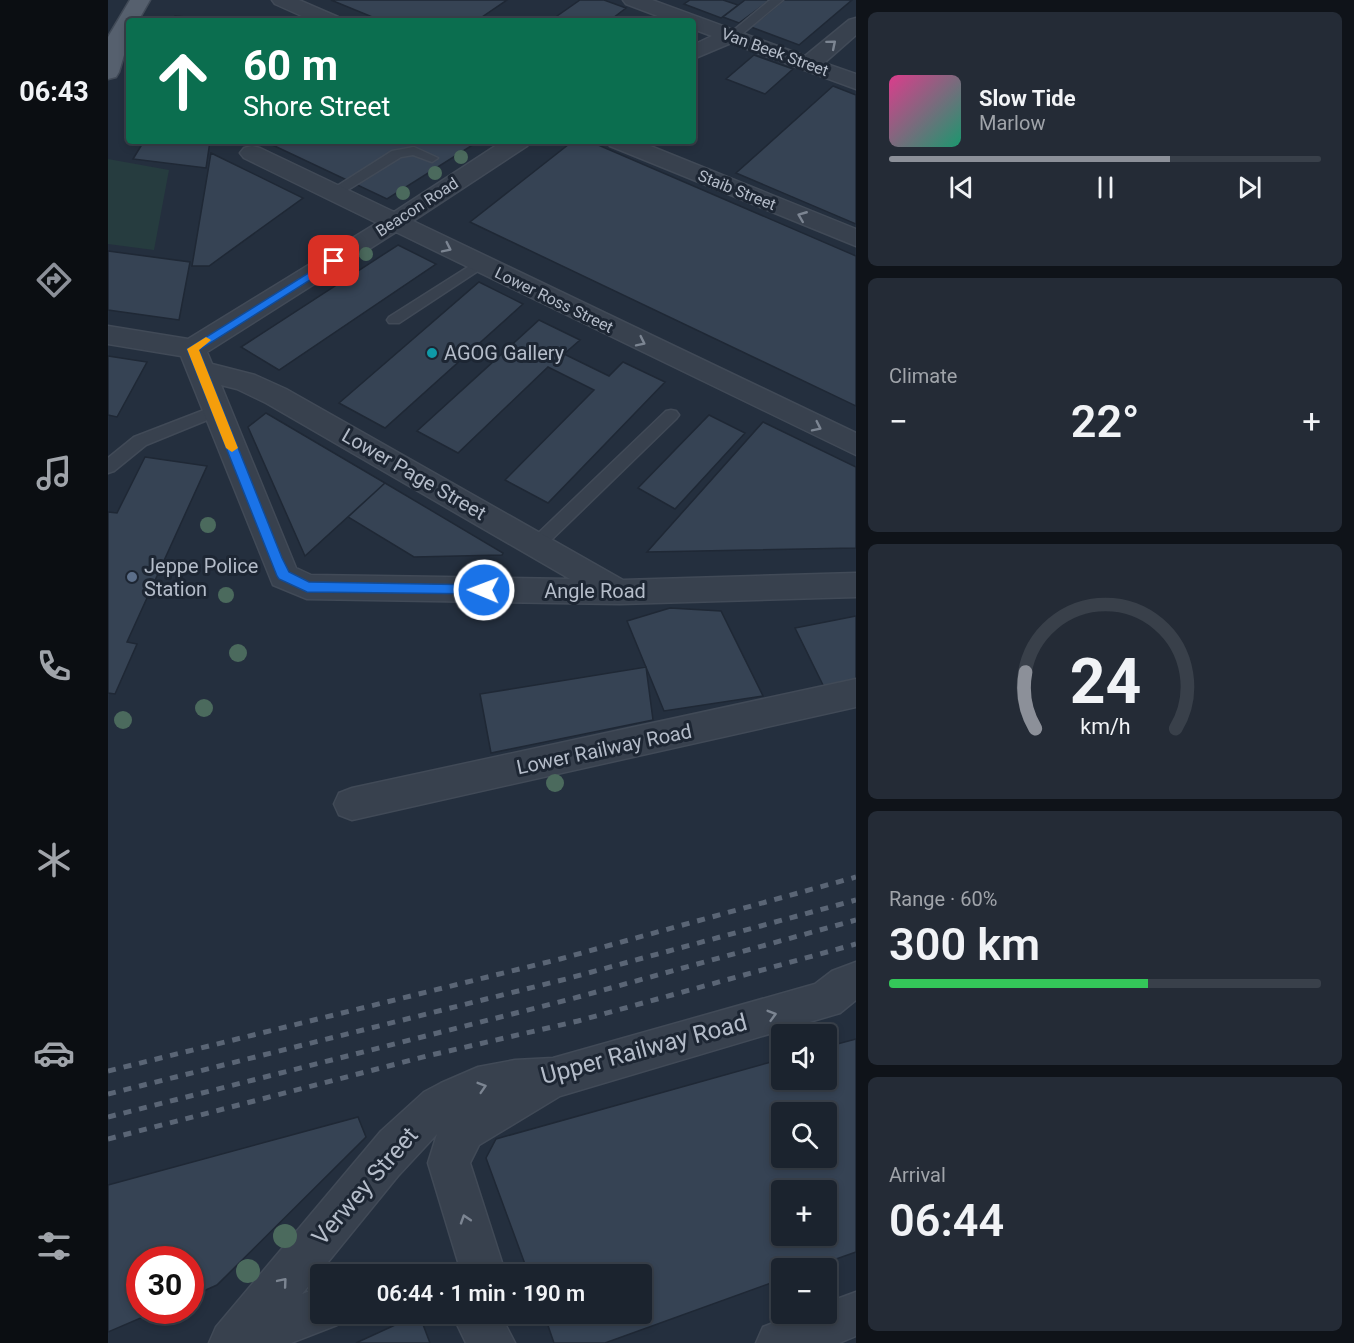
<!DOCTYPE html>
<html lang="en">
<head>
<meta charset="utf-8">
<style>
	body { margin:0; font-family:Roboto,sans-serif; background:#242b36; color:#f1f3f6; height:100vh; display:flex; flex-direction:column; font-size:22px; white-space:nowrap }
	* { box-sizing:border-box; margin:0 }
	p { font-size:20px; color:#a0a4aa }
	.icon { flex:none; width:33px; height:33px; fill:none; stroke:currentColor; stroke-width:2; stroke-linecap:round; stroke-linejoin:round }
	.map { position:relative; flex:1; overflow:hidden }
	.details { display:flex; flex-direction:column; gap:12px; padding:12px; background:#0f1319; width:498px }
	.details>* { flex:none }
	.guide { position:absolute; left:18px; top:18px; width:570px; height:126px; border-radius:6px; box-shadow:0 3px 9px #0003,0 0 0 2px #39404a; background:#0b6e4f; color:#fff; overflow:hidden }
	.controls { position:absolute; left:663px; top:1024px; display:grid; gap:12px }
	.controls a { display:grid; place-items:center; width:66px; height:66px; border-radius:6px; background:#1b232e; box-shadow:0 3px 9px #0003,0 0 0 2px #39404a; font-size:30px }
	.speed { position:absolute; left:18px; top:1246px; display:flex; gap:12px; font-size:30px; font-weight:700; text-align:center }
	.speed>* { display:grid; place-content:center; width:78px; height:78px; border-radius:50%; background:#1b232e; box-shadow:0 3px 9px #0003,0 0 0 2px #39404a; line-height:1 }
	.speed .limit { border:9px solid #d22; background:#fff; color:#111 }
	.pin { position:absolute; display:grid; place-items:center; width:51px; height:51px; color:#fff; margin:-26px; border-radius:12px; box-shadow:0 3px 9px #0006 }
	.me { position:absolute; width:66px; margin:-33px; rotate:271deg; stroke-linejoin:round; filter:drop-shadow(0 0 4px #0008) }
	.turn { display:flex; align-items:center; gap:21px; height:126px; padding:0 18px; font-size:27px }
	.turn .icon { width:78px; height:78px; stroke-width:2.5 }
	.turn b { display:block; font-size:42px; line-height:51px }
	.big { font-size:45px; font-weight:600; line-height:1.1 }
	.details .card { flex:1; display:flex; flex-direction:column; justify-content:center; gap:9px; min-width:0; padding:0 21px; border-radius:9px; background:#242b36 }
	.details .dial { align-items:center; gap:0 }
	.dial svg { height:156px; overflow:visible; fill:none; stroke:#39404a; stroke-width:7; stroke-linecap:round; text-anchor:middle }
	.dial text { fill:#f1f3f6; stroke:none }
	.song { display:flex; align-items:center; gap:18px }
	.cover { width:72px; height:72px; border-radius:9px; background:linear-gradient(135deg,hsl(330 70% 55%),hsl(160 70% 35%)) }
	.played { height:6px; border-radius:3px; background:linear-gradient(90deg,#8c9099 65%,#39404a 65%) }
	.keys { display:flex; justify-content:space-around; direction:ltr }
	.heat { display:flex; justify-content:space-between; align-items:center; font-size:33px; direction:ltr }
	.charge { height:9px; border-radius:4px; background:linear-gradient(90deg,#34c759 60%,#39404a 0) }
	.trip { position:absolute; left:202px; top:1264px; width:342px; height:60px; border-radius:6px; background:#1b232e; box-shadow:0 3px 9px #0003,0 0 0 2px #39404a; font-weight:600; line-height:60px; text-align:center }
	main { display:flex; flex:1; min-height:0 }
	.dock { display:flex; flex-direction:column; width:108px; justify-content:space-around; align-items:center; background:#0b0e12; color:#a0a4aa }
	.dock .icon { width:42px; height:42px }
	.dock .selected { color:#8c9099 }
	.dock b { font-size:27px; color:#f1f3f6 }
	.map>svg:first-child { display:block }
	.green { fill:#263c3f }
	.building { fill:#364354; stroke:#1f2835; stroke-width:1.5; fill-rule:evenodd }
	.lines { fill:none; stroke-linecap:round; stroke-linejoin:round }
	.lane-casing { stroke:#414a57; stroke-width:3 }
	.street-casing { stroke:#414a57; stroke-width:3 }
	.primary-casing { stroke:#414a57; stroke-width:3 }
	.lane { fill:#38414e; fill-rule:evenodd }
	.street { fill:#38414e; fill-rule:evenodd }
	.primary { fill:#56606e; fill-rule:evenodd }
	.rail { stroke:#5a6575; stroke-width:5; stroke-dasharray:8 8; stroke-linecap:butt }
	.tree { fill:#4b6a5d }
	.oneway { stroke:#7c8592 }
	.route { fill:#1a73e8; stroke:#114b97; stroke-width:1.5 }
	.slow { fill:#f59e0b }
	.culture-dot { fill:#0f9aa8; stroke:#1d2633; stroke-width:2 }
	.service-dot { fill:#5c6f8a; stroke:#1d2633; stroke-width:2 }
	.labels { text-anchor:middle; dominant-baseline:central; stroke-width:6; stroke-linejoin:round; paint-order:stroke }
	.far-street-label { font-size:16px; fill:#b4bcc9; stroke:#1d2633 }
	.poi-label { font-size:20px; fill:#b4bcc9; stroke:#1d2633; text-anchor:start }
	.street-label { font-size:20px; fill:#b4bcc9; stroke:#1d2633 }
	.near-street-label { font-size:24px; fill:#b4bcc9; stroke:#1d2633 }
</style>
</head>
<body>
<main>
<nav class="dock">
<b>06:43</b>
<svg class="icon selected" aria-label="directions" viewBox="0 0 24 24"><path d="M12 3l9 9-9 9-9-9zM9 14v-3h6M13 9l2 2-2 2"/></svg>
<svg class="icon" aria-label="music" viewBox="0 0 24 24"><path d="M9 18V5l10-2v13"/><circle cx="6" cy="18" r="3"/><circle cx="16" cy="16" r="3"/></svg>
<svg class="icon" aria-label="phone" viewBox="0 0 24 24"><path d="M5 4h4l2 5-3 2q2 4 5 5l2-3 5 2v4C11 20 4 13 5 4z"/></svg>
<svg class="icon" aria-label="climate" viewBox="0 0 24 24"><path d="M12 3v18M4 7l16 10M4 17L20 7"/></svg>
<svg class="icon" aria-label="car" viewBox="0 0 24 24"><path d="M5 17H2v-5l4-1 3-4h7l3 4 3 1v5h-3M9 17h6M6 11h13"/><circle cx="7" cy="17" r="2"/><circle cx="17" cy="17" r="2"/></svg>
<svg class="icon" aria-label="filters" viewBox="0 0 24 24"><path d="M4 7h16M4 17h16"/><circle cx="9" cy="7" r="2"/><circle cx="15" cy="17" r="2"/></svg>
</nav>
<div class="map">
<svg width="748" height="1343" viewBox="0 0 748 1343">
	<rect width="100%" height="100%" fill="#242f3e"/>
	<path class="green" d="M0,159L61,170L46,250L0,244Z"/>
	<path class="building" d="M223,0H399L368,21H274Z
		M472,0H496L518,8L501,21H442Z
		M582,0H615L630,5L613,18L576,4Z
		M637,0H662L631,23L615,17Z
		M676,0H744L691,45L643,27Z
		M67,16L113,20L64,21Z
		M646,55L685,69L657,94L618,79Z
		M725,86L748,95V224L628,173Z
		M36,141H102L98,168L25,159Z
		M156,141H371L279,199Z
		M465,141H481L748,256V406L362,222Z
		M103,153L195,198L101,266H84Z
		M290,245L328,264L171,370L133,347Z
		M0,251L82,262L71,320L0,310Z
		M371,282L415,304L277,428L231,403Z
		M431,320L472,340L456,354L501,376L515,362L557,382L440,503L397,480L486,390L440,367L350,453L309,431Z
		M0,356L39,362L9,417L0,415Z
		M158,413L277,483L197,556L140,427Z
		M601,415L637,433L567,509L530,488Z
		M655,422L748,467V548L539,552Z
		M37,457L99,466L19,642L29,644L7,694L0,693V512L9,513Z
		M277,483L395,553L394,555L306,557L240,517Z
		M562,608L613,611L655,696L556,711L519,621Z
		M748,616V680L716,687L687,628Z
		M538,667L545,720L383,753L372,694Z
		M748,1039V1252L700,1269H674V1279L497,1343H446L436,1314H534V1275H421L378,1158L388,1139L674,1059V1080H718V1047ZM674,1113H718V1158H674ZM674,1191H718V1236H674Z
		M250,1117L258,1137L109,1285L82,1297V1260H32V1311H49L0,1332V1185Z
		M311,1314L322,1343H248Z"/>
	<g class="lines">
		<defs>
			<path id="lane" d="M662,0H675L628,39H620V35Z
				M306,147L330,158L324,162L305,155L293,157L230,196L225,197L218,193L284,151Z
				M371,260L378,264L376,267L291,323H281L279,320L281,317Z
				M109,405L114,406L117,410L114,414L38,445L6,471L0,473V458L26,437Z
				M563,410L568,411L571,415L568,419L434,549L428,551L422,549L420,545L422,541L558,411Z"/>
			<path id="street" d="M164,0H191L230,17L233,21H205L167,4Z
				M515,0H544L697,56L741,20L748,18V35L716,63L748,74V89L623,43L585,59V45L604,36L585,29V21H563L518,4Z
				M395,141H423L419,146L305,221L748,433V455L288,232L99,352L104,364L147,375L178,389L515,580L748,573V597L512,604L199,599L165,585L73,356L0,344V326L80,339L269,223L136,158L132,153L136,148L144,146L152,148L286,212ZM113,385L129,389L158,403L462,579L203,575L188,568Z
				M498,141H530L748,229V246L502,146Z
				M748,679V707L244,820L231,815L226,804L231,793L244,788Z
				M748,962V1000L732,1013L452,1096L371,1145L362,1163L398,1275H354L320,1163L329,1134L290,1176L194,1294L213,1287V1314H233L229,1325L183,1343H101L108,1327L273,1131L316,1092L333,1083L370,1067L407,1060L445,1058L707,984L724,971Z
				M748,1292V1336L731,1343H648L655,1327L688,1314H718V1303Z
				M344,1314H392L407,1343H358Z"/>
			<path id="primary" d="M22,0H42L30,21H21V38L11,72L8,77L0,79V37Z"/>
		</defs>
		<use href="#lane" class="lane-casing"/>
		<use href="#street" class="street-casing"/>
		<use href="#primary" class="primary-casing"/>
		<use href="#lane" class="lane"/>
		<use href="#street" class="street"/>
		<use href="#primary" class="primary"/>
		<path class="rail" d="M0,1071L452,959L748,877
			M0,1094L458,979L748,900
			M0,1117L463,999L748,920
			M0,1139L319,1056L470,1021L748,944"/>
	</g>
	<g class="tree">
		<circle cx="353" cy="157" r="7"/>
		<circle cx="327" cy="173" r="7"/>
		<circle cx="295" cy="193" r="7"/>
		<circle cx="258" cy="254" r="7"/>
		<circle cx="233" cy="272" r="7"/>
		<circle cx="100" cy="525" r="8"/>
		<circle cx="118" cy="595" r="8"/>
		<circle cx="130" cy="653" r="9"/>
		<circle cx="96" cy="708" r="9"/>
		<circle cx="15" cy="720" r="9"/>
		<circle cx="447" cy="783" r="9"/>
		<circle cx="177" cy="1236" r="12"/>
		<circle cx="140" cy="1271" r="12"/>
	</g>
	<defs><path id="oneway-chevron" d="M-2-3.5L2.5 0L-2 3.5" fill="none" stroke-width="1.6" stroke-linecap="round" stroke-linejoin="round" transform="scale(1.5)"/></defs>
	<g class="oneway">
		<use href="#oneway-chevron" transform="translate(724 44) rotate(-40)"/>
		<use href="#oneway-chevron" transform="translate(694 216) rotate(-158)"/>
		<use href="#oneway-chevron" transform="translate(339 248) rotate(26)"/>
		<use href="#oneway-chevron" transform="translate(533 342) rotate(26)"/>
		<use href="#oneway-chevron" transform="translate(709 427) rotate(26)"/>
		<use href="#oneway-chevron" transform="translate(664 1015) rotate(-16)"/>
		<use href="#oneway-chevron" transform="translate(374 1087) rotate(-17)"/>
		<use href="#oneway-chevron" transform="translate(357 1219) rotate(-108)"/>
		<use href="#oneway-chevron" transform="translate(175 1282) rotate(-50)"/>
	</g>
	<path class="route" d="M226,257L231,261L229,263L91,350L174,558L181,572L201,582L376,585L382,590L380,594L199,592L171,579L169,576L79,349Z"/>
	<path class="slow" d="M98,337L103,340L91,350L130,448L124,452L118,448L79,349Z"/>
	<circle class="culture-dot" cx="324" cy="353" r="6"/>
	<circle class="service-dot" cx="24" cy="577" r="6"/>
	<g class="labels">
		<g class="far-street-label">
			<text transform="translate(667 52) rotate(20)">Van Beek Street</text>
			<text transform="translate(629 190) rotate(22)">Staib Street</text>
			<text transform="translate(309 207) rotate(-33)">Beacon Road</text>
			<text transform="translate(446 300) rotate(26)">Lower Ross Street</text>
		</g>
		<g class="poi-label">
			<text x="336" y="353">AGOG Gallery</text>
			<text x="36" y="566">Jeppe Police<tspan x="36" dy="23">Station</tspan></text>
		</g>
		<g class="street-label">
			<text transform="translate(306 474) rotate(30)">Lower Page Street</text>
			<text x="487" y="591">Angle Road</text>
			<text transform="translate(496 749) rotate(-12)">Lower Railway Road</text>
		</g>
		<g class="near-street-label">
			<text transform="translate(536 1049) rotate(-15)">Upper Railway Road</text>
			<text transform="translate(257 1186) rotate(-49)">Verwey Street</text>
		</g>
	</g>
</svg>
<div class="controls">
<a><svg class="icon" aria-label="sound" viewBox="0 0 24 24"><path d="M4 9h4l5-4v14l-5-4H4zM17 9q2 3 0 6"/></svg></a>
<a><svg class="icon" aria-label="search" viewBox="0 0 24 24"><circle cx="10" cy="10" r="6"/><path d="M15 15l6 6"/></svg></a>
<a>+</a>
<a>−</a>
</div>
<div class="speed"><div class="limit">30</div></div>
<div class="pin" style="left:226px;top:261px;background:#d93025"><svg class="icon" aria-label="arrive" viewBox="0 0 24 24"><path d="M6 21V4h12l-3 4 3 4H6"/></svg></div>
<svg class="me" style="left:376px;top:590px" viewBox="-20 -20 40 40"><circle r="17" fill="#1a73e8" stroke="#fff" stroke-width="3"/><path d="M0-11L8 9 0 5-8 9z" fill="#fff"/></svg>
<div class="trip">06:44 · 1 min · 190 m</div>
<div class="guide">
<div class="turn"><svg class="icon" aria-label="ahead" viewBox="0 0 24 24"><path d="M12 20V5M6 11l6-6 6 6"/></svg><div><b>60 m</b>Shore Street</div></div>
</div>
</div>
<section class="details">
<div class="card">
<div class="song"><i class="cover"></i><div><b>Slow Tide</b><p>Marlow</p></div></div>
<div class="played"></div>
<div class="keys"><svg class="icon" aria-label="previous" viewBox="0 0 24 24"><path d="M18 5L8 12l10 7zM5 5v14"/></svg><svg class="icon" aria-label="pause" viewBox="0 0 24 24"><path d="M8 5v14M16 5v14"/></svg><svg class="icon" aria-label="next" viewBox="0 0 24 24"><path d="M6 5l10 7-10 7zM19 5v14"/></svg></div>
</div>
<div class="card"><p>Climate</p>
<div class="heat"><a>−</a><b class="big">22°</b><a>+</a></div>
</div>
<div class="card dial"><svg viewBox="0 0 100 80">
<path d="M14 69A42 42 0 1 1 86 69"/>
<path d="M14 69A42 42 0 0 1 9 40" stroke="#8c9099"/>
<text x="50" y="56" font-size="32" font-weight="700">24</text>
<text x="50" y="72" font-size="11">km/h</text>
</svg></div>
<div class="card"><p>Range · 60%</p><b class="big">300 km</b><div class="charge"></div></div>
<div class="card"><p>Arrival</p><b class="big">06:44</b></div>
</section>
</main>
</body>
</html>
